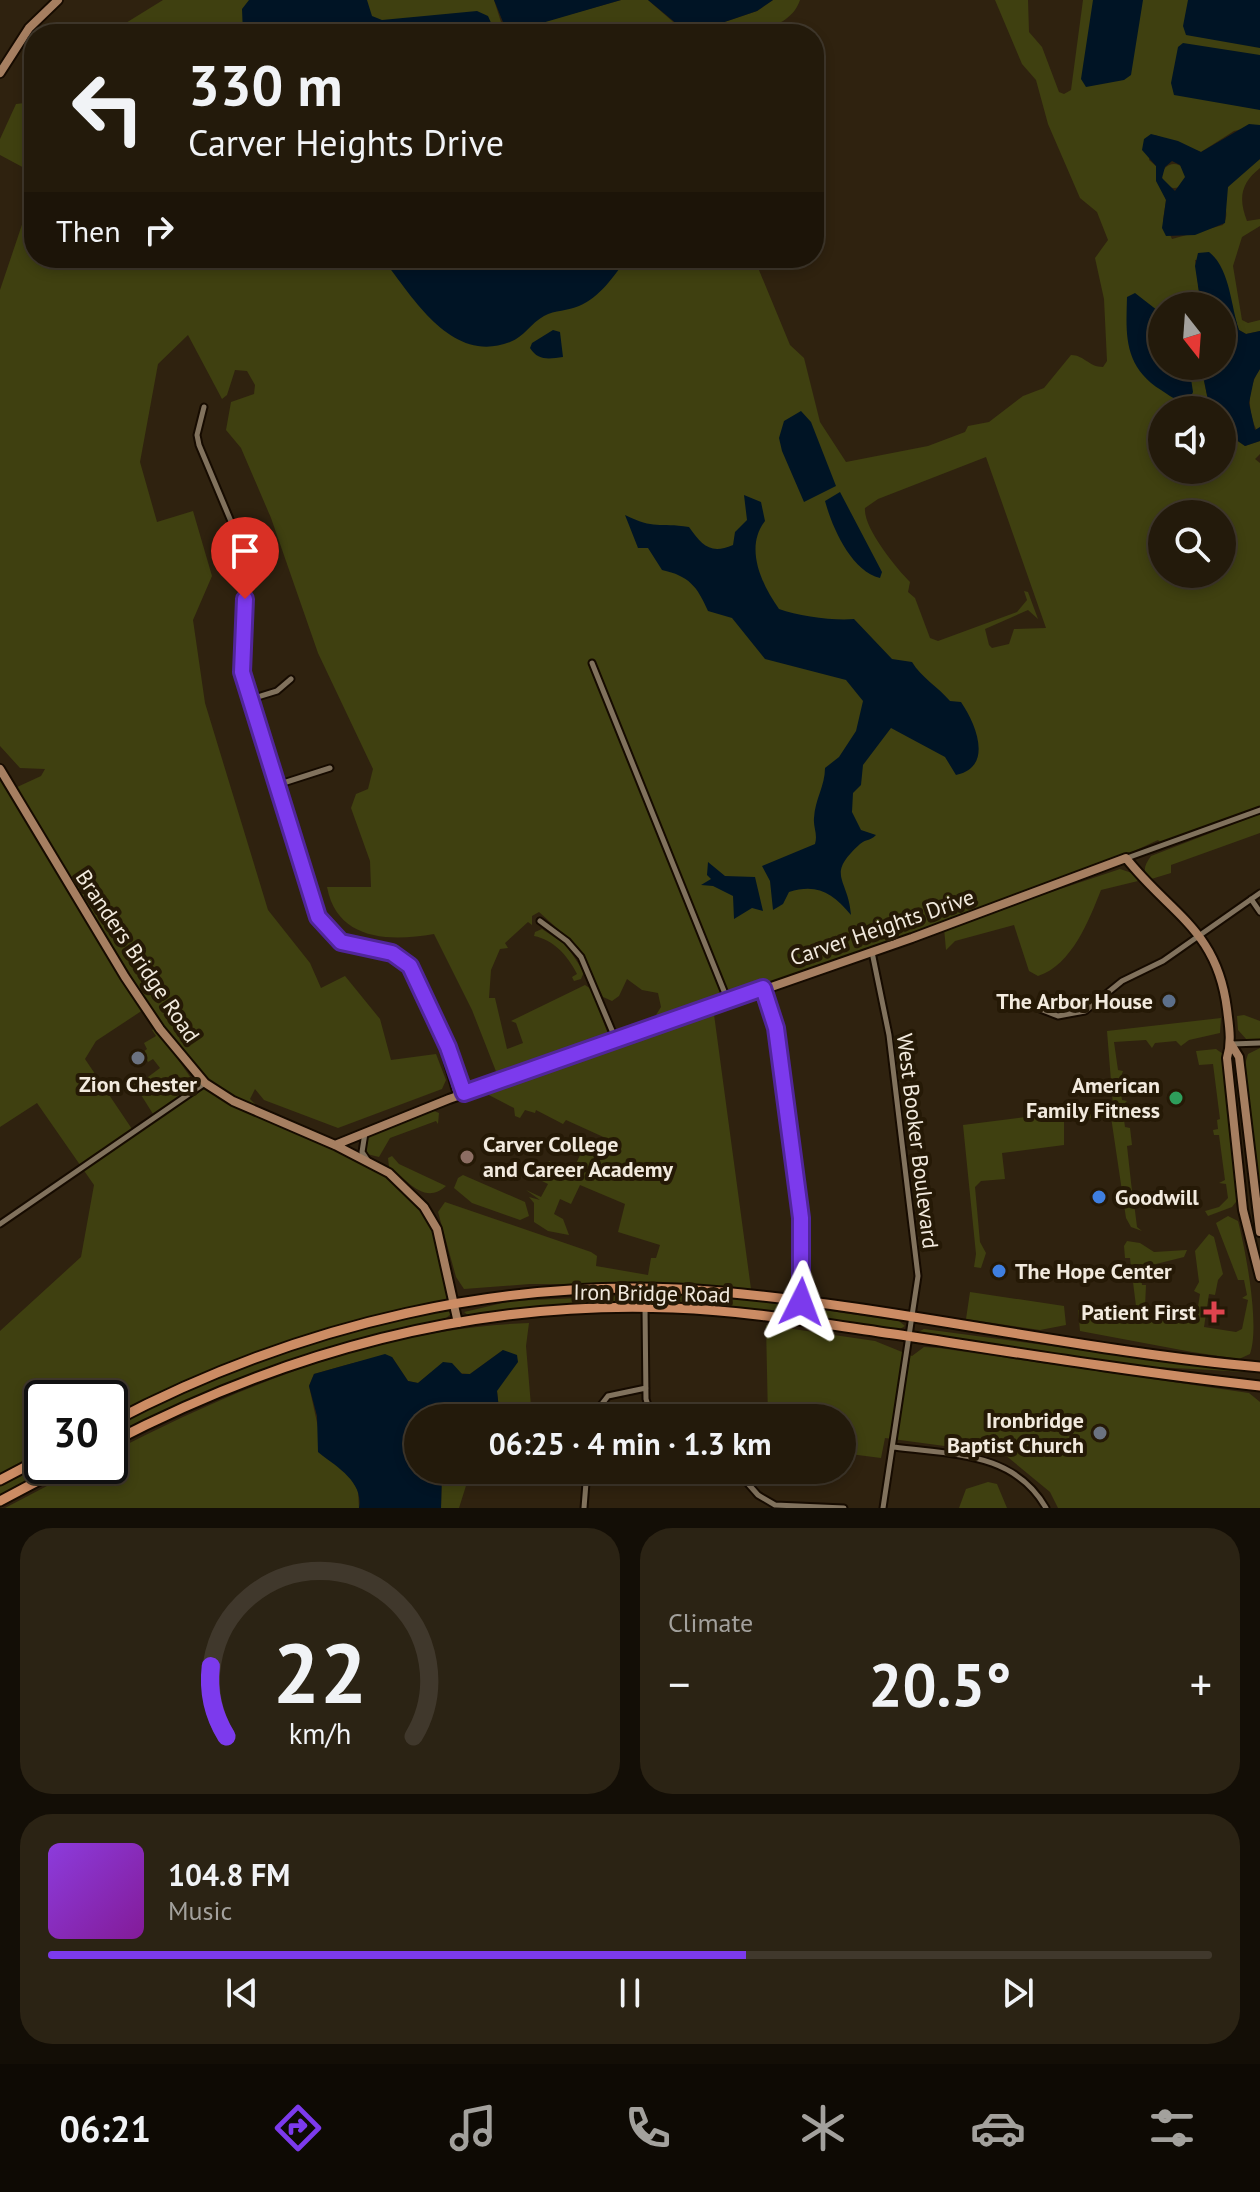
<!DOCTYPE html>
<html lang="en">
<head>
<meta charset="utf-8">
<style>
	body { margin:0; font-family:"PT Sans",sans-serif; background:#2b2314; color:#f1f3f6; height:100vh; display:flex; flex-direction:column; font-size:30px; white-space:nowrap }
	* { box-sizing:border-box; margin:0 }
	p { font-size:26px; color:#a3a19d }
	.icon { flex:none; width:44px; height:44px; fill:none; stroke:currentColor; stroke-width:2; stroke-linecap:round; stroke-linejoin:round }
	.map { position:relative; height:1508px; overflow:hidden }
	.details { display:flex; flex-direction:column; gap:20px; padding:20px; background:#130e06; flex:1 }
	.details>* { flex:none }
	.banner { position:absolute; left:24px; top:24px; width:800px; height:244px; border-radius:32px; box-shadow:0 4px 12px #0003,0 0 0 2px #40382c; background:#231a0b; color:#f1f3f6; overflow:hidden }
	.needle { width:52px; rotate:163deg }
	.buttons { position:absolute; left:1148px; top:292px; display:grid; gap:16px }
	.buttons a { display:grid; place-items:center; width:88px; height:88px; border-radius:50%; background:#231a0b; box-shadow:0 4px 12px #0003,0 0 0 2px #40382c; font-size:40px }
	.speed { position:absolute; left:24px; top:1380px; display:flex; gap:16px; font-size:40px; font-weight:700; text-align:center }
	.speed>* { display:grid; place-content:center; width:104px; height:104px; border-radius:50%; background:#231a0b; box-shadow:0 4px 12px #0003,0 0 0 2px #40382c; line-height:1 }
	.speed .limit { border:4px solid #111; border-radius:12px; background:#fff; color:#111 }
	.pin { position:absolute; display:grid; place-items:center; width:68px; height:68px; color:#fff; margin:-82px -34px; border-radius:50% 50% 50% 0; rotate:-45deg; box-shadow:0 0 8px #0007 }
	.pin .icon { rotate:45deg }
	.me { position:absolute; width:88px; margin:-44px; rotate:3deg; stroke-linejoin:round; filter:drop-shadow(0 0 6px #0008) }
	.turn { display:flex; align-items:center; gap:28px; height:168px; padding:0 32px; font-size:36px }
	.turn .icon { width:104px; height:104px; stroke-width:2.5 }
	.turn b { display:block; font-size:56px; line-height:68px }
	.then { display:flex; align-items:center; height:76px; padding:0 32px; background:#0003; gap:16px; font-size:30px }
	.big { font-size:60px; font-weight:700; line-height:1.1 }
	.details .tile { flex:1; display:flex; flex-direction:column; justify-content:center; gap:12px; min-width:0; padding:0 28px; border-radius:32px; background:#2b2314 }
	.details .dial { align-items:center; gap:0 }
	.dial svg { height:208px; overflow:visible; fill:none; stroke:#40382c; stroke-width:7; stroke-linecap:round; text-anchor:middle }
	.dial text { fill:#f1f3f6; stroke:none }
	.song { display:flex; align-items:center; gap:24px }
	.cover { width:96px; height:96px; border-radius:12px; background:linear-gradient(135deg,hsl(270 70% 55%),hsl(290 70% 35%)) }
	.played { height:8px; border-radius:4px; background:linear-gradient(90deg,#7c3aed 60%,#40382c 60%) }
	.keys { display:flex; justify-content:space-around; direction:ltr }
	.heat { display:flex; justify-content:space-between; align-items:center; font-size:44px; direction:ltr }
	.details .tiles { flex:1; display:grid; gap:20px; grid-template-columns:1fr 1fr }
	.tile:last-child { grid-column:span 2 }
	.trip { position:absolute; left:404px; top:1404px; width:452px; height:80px; border-radius:40px; background:#231a0b; box-shadow:0 4px 12px #0003,0 0 0 2px #40382c; font-weight:700; line-height:80px; text-align:center }
	.tabs { display:flex; height:128px; justify-content:space-around; align-items:center; background:#0e0a04; color:#a3a19d }
	.tabs .icon { width:56px; height:56px }
	.tabs .on { color:#7c3aed }
	.tabs b { font-size:36px; color:#f1f3f6 }
	.map>svg:first-child { display:block }
	.green { fill:#3f4010; fill-rule:evenodd }
	.water { fill:#001425; fill-rule:evenodd }
	.lines { fill:none; stroke-linecap:round; stroke-linejoin:round }
	.street-casing { stroke:#160b00; stroke-width:9 }
	.secondary-casing { stroke:#160b00; stroke-width:12 }
	.primary-casing { stroke:#160b00; stroke-width:13 }
	.street { stroke:#81725d; stroke-width:5 }
	.secondary { stroke:#a67f61; stroke-width:8 }
	.primary { stroke:#cc8c64; stroke-width:9 }
	.route-casing { stroke:#51269a; stroke-width:20 }
	.route { stroke:#7c3aed; stroke-width:14 }
	.service-dot { fill:#5c6f8a; stroke:#251906; stroke-width:3 }
	.worship-dot { fill:#6b7280; stroke:#251906; stroke-width:3 }
	.leisure-dot { fill:#2e9e5b; stroke:#251906; stroke-width:3 }
	.education-dot { fill:#8d6e63; stroke:#251906; stroke-width:3 }
	.shop-dot { fill:#3f7fe0; stroke:#251906; stroke-width:3 }
	.health-dot { fill:#e0444e; stroke:#251906; stroke-width:3 }
	.labels { text-anchor:middle; dominant-baseline:central; stroke-width:8; stroke-linejoin:round; paint-order:stroke }
	.street-label { font-size:22px; fill:#f2eade; stroke:#251906 }
	.poi-label { font-size:22px; font-weight:bold; fill:#f2eade; stroke:#251906; text-anchor:end }
</style>
</head>
<body>
<div class="map">
<svg width="1260" height="1508" viewBox="0 0 1260 1508">
	<rect width="100%" height="100%" fill="#2f220f"/>
	<path class="green" d="M163,0H494L501,22L546,21L621,0H648L687,34H108Z
		M773,0H800C787,39 721,34 689,34L757,11Z
		M995,0H1028L1029,32L1042,47L1059,92L1064,94L1071,90L1083,0H1260V125L1234,131L1201,152L1155,135L1149,160L1156,166L1166,200L1163,220L1172,239L1223,225C1229,215 1225,210 1225,199C1225,180 1246,169 1260,159V168C1241,183 1238,198 1247,221L1260,219V226L1242,237L1233,266L1242,320L1248,323L1260,320V331L1246,334L1239,330L1216,259L1195,260L1201,306H1162V366H1201L1210,410H1162V470H1222V430L1245,446L1260,441V454L1255,459L1260,463V808L1162,844L1158,840L1104,865L660,1022L656,1015L661,1007L658,993L642,990L627,979L619,996L612,1001L603,997L579,948L539,912L532,916V925L528,922L505,943L508,948L500,949L491,970L489,998H495L507,1049L523,1043L516,1023L511,1021L585,985L591,989L608,1034L593,1046L499,1079L472,1010L434,934C388,942 337,940 327,887H371L370,861L351,808L356,794L368,789L373,769L318,653L271,518L241,448L226,430L231,402L254,394L255,385L247,371L235,370L227,395L222,399L188,335L158,364L140,462L157,522L193,511L212,576L193,620L205,703L268,910L310,963L321,988L345,976L380,1019L391,1060L436,1054L446,1080L442,1089L338,1128L264,1100L255,1089L250,1099L259,1108L217,1088L163,1027L15,788L41,776L45,769L20,768L0,746V290L34,189V258H754L790,345L804,358L820,422L846,462L928,446L965,432L968,426L989,422L1023,396L1044,388L1071,355C1084,355 1089,367 1103,367L1107,361L1104,299L1095,258L1108,240L1097,212L1080,198L1048,124L1036,80L1022,64ZM986,457L1046,628L1014,629L1009,644L992,648L989,645L985,629L1028,610L1038,619L1028,592L1024,591L1027,600L1017,612L938,641L930,638L915,598L908,592L910,582C897,569 863,528 865,508L878,499ZM1162,514H1222V574H1162Z
		M34,102V177L28,170L0,155V139L16,104Z
		M1162 176a12 12 0 1 1 24 0a12 12 0 1 1-24 0Z
		M1260,369V427L1257,431C1247,411 1247,388 1260,369Z
		M0,770L146,1008L96,1041L85,1059L134,1132L205,1083C262,1112 388,1160 424,1208C443,1233 445,1272 452,1302L338,1328L110,1422V1398H42V1456L0,1478V1331L81,1257L94,1185L37,1103L0,1127Z
		M1260,814V833L1171,865V873L1148,880C1142,871 1145,864 1151,856Z
		M1120,869L1132,873L1138,881L1101,890C1089,920 1072,965 1038,976L1029,971L1014,925L955,941L946,950L944,928Z
		M542,929L566,945L584,972L581,979L574,981L572,977L577,974C567,954 553,940 534,936L535,932Z
		M713,1007L751,1289L681,1284H530L464,1289L456,1277L438,1212L445,1202L591,1252L597,1256L596,1266L648,1275L651,1258H656L660,1245L618,1232L625,1204L580,1185L571,1204L560,1199L554,1214L563,1219L569,1235L548,1231L534,1222V1203L529,1197L540,1200L526,1190L541,1197L548,1184L540,1180L549,1161L572,1172L581,1153L557,1142L552,1150L547,1147L550,1142L554,1143L556,1138L602,1157L610,1140L566,1120L563,1124L536,1110L535,1113L525,1110L520,1118L515,1116L514,1108L485,1093Z
		M1244,1015L1260,1021V1040H1247L1238,1030L1237,1016Z
		M1221,1018L1220,1033L1189,1040L1181,1046L1176,1041L1155,1043L1152,1048L1146,1040L1114,1042L1118,1070L1123,1071L1119,1082L1125,1084L1120,1086L1122,1100L1127,1101L1122,1106L1125,1127L1130,1128L1132,1145L1127,1146L1132,1191L1138,1193L1133,1195L1137,1227L1142,1231L1131,1227L1126,1218L1111,1117L1064,1120V1145L1002,1153L1005,1179L981,1181L975,1187L980,1242L986,1253L981,1268L974,1267L976,1254L963,1125L1113,1106L1107,1031Z
		M156,1028L193,1081L191,1090L153,1114L133,1082L144,1080L160,1068L153,1059L148,1062L143,1052L147,1049L144,1043L156,1036L152,1030Z
		M1260,1048V1200L1245,1064L1248,1054Z
		M1216,1049L1223,1054L1239,1198L1232,1207L1208,1216L1205,1211L1219,1207L1228,1198L1226,1184L1219,1183L1225,1180L1219,1135H1214L1213,1130L1218,1129L1217,1120L1220,1119L1213,1064L1199,1065L1196,1051Z
		M432,1110L439,1113L438,1124L436,1121L390,1138L379,1157L367,1154L366,1140L371,1134Z
		M392,1156L399,1164L446,1186C424,1206 407,1179 389,1167L388,1158Z
		M463,1175L525,1202L529,1216L520,1220L472,1203L454,1188L458,1178Z
		M1228,1216L1238,1221C1246,1252 1260,1326 1250,1354L1239,1359L1192,1352L1080,1331L1078,1310L1124,1306L1125,1313L1136,1306L1133,1282L1128,1279L1132,1277L1130,1258H1125L1124,1246L1127,1241L1140,1243L1154,1252L1187,1250L1184,1257L1140,1268L1142,1285H1146L1145,1307L1155,1320L1182,1323L1183,1319L1197,1313L1200,1294L1194,1291L1199,1282L1195,1251L1209,1234L1214,1237L1223,1274L1218,1280L1215,1295L1209,1294L1204,1327L1236,1332L1242,1329L1248,1300L1242,1298L1247,1295L1244,1280H1238L1216,1223Z
		M970,1292L1064,1306L1066,1325L1040,1330L966,1319Z
		M668,1294L755,1300L899,1321L905,1326L900,1329L675,1306L470,1317L464,1312L511,1301Z
		M448,1310L451,1314L446,1318L347,1344L110,1441V1428C217,1372 329,1332 448,1310Z
		M529,1323L526,1346L532,1418H500L497,1391L503,1350L470,1374L433,1371L418,1383L408,1381L392,1357C365,1358 340,1367 314,1374L309,1386L318,1427L353,1481L358,1491L359,1508H5L85,1466H110V1453C239,1386 381,1328 529,1323Z
		M766,1325L875,1341L912,1356L924,1347L939,1348L1249,1393L1260,1402V1508H1058L1050,1492L1004,1454L885,1438L881,1458L842,1453V1418H768Z
		M924,1329L1248,1372L1119,1365L918,1332Z
		M42,1463L62,1466L0,1499V1486Z
		M442,1470H478L470,1473L459,1508H441Z
		M988,1482L997,1484L1007,1508H959L966,1489Z"/>
	<path class="water" d="M249,0H367L372,16L382,20L477,11L488,16L496,34H243L242,9Z
		M494,0H621L518,30L505,27Z
		M648,0H773L757,11L689,34Z
		M1093,0H1143L1131,75L1124,80L1086,87L1081,79Z
		M1188,0H1260V48L1186,35L1183,26Z
		M1183,43L1260,55V110L1174,95L1171,83L1178,47Z
		M1249,124L1260,125V159L1228,187L1225,223L1195,235L1166,236L1162,228L1166,200L1156,181V166L1142,150L1144,139L1151,134L1178,141L1201,152ZM1172,161L1180,165L1185,177L1175,191L1162,178L1165,167Z
		M1209,252C1230,268 1231,307 1239,330L1246,334L1260,331V369L1254,379L1249,403L1255,430L1260,427V441L1245,446L1222,430V410H1210L1201,366H1222V306H1201L1195,266L1198,253Z
		M382,258H627C615,275 599,298 579,306C568,311 555,310 544,316C531,323 524,337 510,342C451,365 413,297 382,258Z
		M1135,293L1162,314V366H1189L1193,392L1189,401C1179,403 1170,396 1161,390C1123,366 1126,334 1127,297Z
		M553,330L560,332L563,357C549,359 538,361 530,348L532,343Z
		M801,411L811,422L836,486L804,502L782,451L779,438L784,421Z
		M840,492L882,572L880,578C851,571 832,527 825,501Z
		M744,495L761,502L765,521C744,548 762,585 779,609C799,616 834,621 854,619L892,659L912,662C921,677 938,687 950,701L961,702C976,724 994,767 956,775L945,757L891,728L863,765L861,785L853,793L852,812L861,830L876,835C870,841 866,839 860,844C825,876 848,877 851,915C833,893 817,883 789,892L783,904L773,910L770,881L762,866L815,844C818,834 813,827 814,818C815,799 825,786 825,768L839,757L856,731L863,701L846,680L765,659L732,618L708,611C697,586 689,576 662,570L648,548H638L625,515C655,530 658,522 689,527C702,545 710,555 733,545L735,532L747,520Z
		M708,862L725,876L755,877L763,911L752,908L734,919L733,896L713,886L701,885L711,879L707,875Z
		M503,1350L517,1355L518,1362L497,1391L500,1418H418V1470H442L441,1508H359C364,1481 335,1466 318,1452L317,1416L309,1386L314,1374L385,1354L392,1357L408,1381L418,1383L443,1362L452,1363L462,1374H470Z"/>
	<g class="lines">
		<defs>
			<path id="street" d="M204,407L197,435L199,445L243,550L247,577L242,672L318,917C341,959 373,936 403,959C429,980 446,1062 457,1096
				M592,663L728,1001
				M251,699L277,691L291,679
				M277,785L330,768
				M1127,858L1260,810
				M1251,899L1260,912
				M540,921L567,941L581,957L616,1040
				M872,952L889,1035L918,1276L883,1508
				M763,991L776,1028L801,1218V1301
				M1040,1009L1058,1016L1085,1011L1122,981L1163,961L1260,893
				M441,1037L464,1093
				M1232,1044L1260,1043
				M365,1133L362,1152L368,1161
				M0,1224L205,1083
				M645,1308L646,1399L652,1418
				M591,1418L608,1396L646,1388
				M894,1447C951,1455 1014,1451 1046,1508
				M736,1470L758,1495L775,1505L844,1508
				M584,1508L587,1470"/>
			<path id="secondary" d="M0,73L29,28L58,0
				M0,769L125,977L160,1029L205,1083L233,1101L335,1145L389,1173L424,1207L437,1229L458,1323
				M1231,1044L1239,1057L1260,1232
				M335,1145L449,1099L912,938L1126,858C1170,914 1217,929 1227,1009C1229,1026 1232,1041 1227,1058L1243,1210L1260,1277"/>
			<path id="primary" d="M110,1423C298,1324 509,1273 722,1292C902,1308 1080,1351 1260,1367
				M110,1443C285,1352 475,1300 673,1308C752,1311 829,1325 907,1336C1024,1354 1142,1373 1260,1386
				M0,1480L42,1458
				M0,1501L66,1466"/>
		</defs>
		<use href="#street" class="street-casing"/>
		<use href="#secondary" class="secondary-casing"/>
		<use href="#primary" class="primary-casing"/>
		<use href="#street" class="street"/>
		<use href="#secondary" class="secondary"/>
		<use href="#primary" class="primary"/>
	</g>
	<g class="lines">
		<defs>
			<path id="route" d="M245,599L242,672L318,917L341,942L392,953L410,966L448,1047L464,1093L763,988L776,1028L801,1218V1302"/>
		</defs>
		<use href="#route" class="route-casing"/>
		<use href="#route" class="route"/>
	</g>
	<circle class="service-dot" cx="1169" cy="1001" r="8"/>
	<g class="worship-dot">
		<circle cx="138" cy="1058" r="8"/>
		<circle cx="1100" cy="1433" r="8"/>
	</g>
	<circle class="leisure-dot" cx="1176" cy="1098" r="8"/>
	<circle class="education-dot" cx="467" cy="1157" r="8"/>
	<g class="shop-dot">
		<circle cx="1099" cy="1197" r="8"/>
		<circle cx="999" cy="1271" r="8"/>
	</g>
	<path class="health-dot" d="M1210 1300h8v8h8v8h-8v8h-8v-8h-8v-8h8z"/>
	<g class="labels">
		<g class="street-label">
			<text transform="translate(882 927) rotate(-19)">Carver Heights Drive</text>
			<text transform="translate(138 956) rotate(56)">Branders Bridge Road</text>
			<text transform="translate(918 1141) rotate(83)">West Booker Boulevard</text>
			<text transform="translate(652 1293) rotate(1)">Iron Bridge Road</text>
		</g>
		<g class="poi-label">
			<text x="1153" y="1001">The Arbor House</text>
			<text x="138" y="1084" text-anchor="middle">Zion Chester</text>
			<text x="1160" y="1085">American<tspan x="1160" dy="25">Family Fitness</tspan></text>
			<text x="483" y="1144" text-anchor="start">Carver College<tspan x="483" dy="25">and Career Academy</tspan></text>
			<text x="1115" y="1197" text-anchor="start">Goodwill</text>
			<text x="1015" y="1271" text-anchor="start">The Hope Center</text>
			<text x="1196" y="1312">Patient First</text>
			<text x="1084" y="1420">Ironbridge<tspan x="1084" dy="25">Baptist Church</tspan></text>
		</g>
	</g>
</svg>
<div class="buttons">
<a><svg class="needle" viewBox="-14 -14 28 28"><path d="M0-13l5 13h-10z" fill="#e53935"/><path d="M0 13l5-13h-10z" fill="#a3a19d"/></svg></a>
<a><svg class="icon" aria-label="sound" viewBox="0 0 24 24"><path d="M4 9h4l5-4v14l-5-4H4zM17 9q2 3 0 6"/></svg></a>
<a><svg class="icon" aria-label="search" viewBox="0 0 24 24"><circle cx="10" cy="10" r="6"/><path d="M15 15l6 6"/></svg></a>
</div>
<div class="speed"><div class="limit">30</div></div>
<div class="pin" style="left:245px;top:599px;background:#d93025"><svg class="icon" aria-label="arrive" viewBox="0 0 24 24"><path d="M6 21V4h12l-3 4 3 4H6"/></svg></div>
<svg class="me" style="left:801px;top:1302px" viewBox="-20 -20 40 40"><path d="M0-17L14 15 0 8-14 15z" fill="#7c3aed" stroke="#fff" stroke-width="4"/></svg>
<div class="trip">06:25 · 4 min · 1.3 km</div>
<div class="banner">
<div class="turn"><svg class="icon" aria-label="left" viewBox="0 0 24 24"><path d="M17 20v-9H6M10 6l-5 5 5 5"/></svg><div><b>330 m</b>Carver Heights Drive</div></div>
<div class="then">Then<svg class="icon" aria-label="right" viewBox="0 0 24 24"><path d="M7 20v-9h11M14 6l5 5-5 5"/></svg></div>
</div>
</div>
<section class="details">
<div class="tiles">
<div class="tile dial"><svg viewBox="0 0 100 80">
<path d="M14 69A42 42 0 1 1 86 69"/>
<path d="M14 69A42 42 0 0 1 8 42" stroke="#7c3aed"/>
<text x="50" y="56" font-size="32" font-weight="700">22</text>
<text x="50" y="72" font-size="11">km/h</text>
</svg></div>
<div class="tile"><p>Climate</p>
<div class="heat"><a>−</a><b class="big">20.5°</b><a>+</a></div>
</div>
<div class="tile">
<div class="song"><i class="cover"></i><div><b>104.8 FM</b><p>Music</p></div></div>
<div class="played"></div>
<div class="keys"><svg class="icon" aria-label="previous" viewBox="0 0 24 24"><path d="M18 5L8 12l10 7zM5 5v14"/></svg><svg class="icon" aria-label="pause" viewBox="0 0 24 24"><path d="M8 5v14M16 5v14"/></svg><svg class="icon" aria-label="next" viewBox="0 0 24 24"><path d="M6 5l10 7-10 7zM19 5v14"/></svg></div>
</div>
</div>
</section>
<nav class="tabs">
<b>06:21</b>
<svg class="icon on" aria-label="directions" viewBox="0 0 24 24"><path d="M12 3l9 9-9 9-9-9zM9 14v-3h6M13 9l2 2-2 2"/></svg>
<svg class="icon" aria-label="music" viewBox="0 0 24 24"><path d="M9 18V5l10-2v13"/><circle cx="6" cy="18" r="3"/><circle cx="16" cy="16" r="3"/></svg>
<svg class="icon" aria-label="phone" viewBox="0 0 24 24"><path d="M5 4h4l2 5-3 2q2 4 5 5l2-3 5 2v4C11 20 4 13 5 4z"/></svg>
<svg class="icon" aria-label="climate" viewBox="0 0 24 24"><path d="M12 3v18M4 7l16 10M4 17L20 7"/></svg>
<svg class="icon" aria-label="car" viewBox="0 0 24 24"><path d="M5 17H2v-5l4-1 3-4h7l3 4 3 1v5h-3M9 17h6M6 11h13"/><circle cx="7" cy="17" r="2"/><circle cx="17" cy="17" r="2"/></svg>
<svg class="icon" aria-label="filters" viewBox="0 0 24 24"><path d="M4 7h16M4 17h16"/><circle cx="9" cy="7" r="2"/><circle cx="15" cy="17" r="2"/></svg>
</nav>
</body>
</html>
